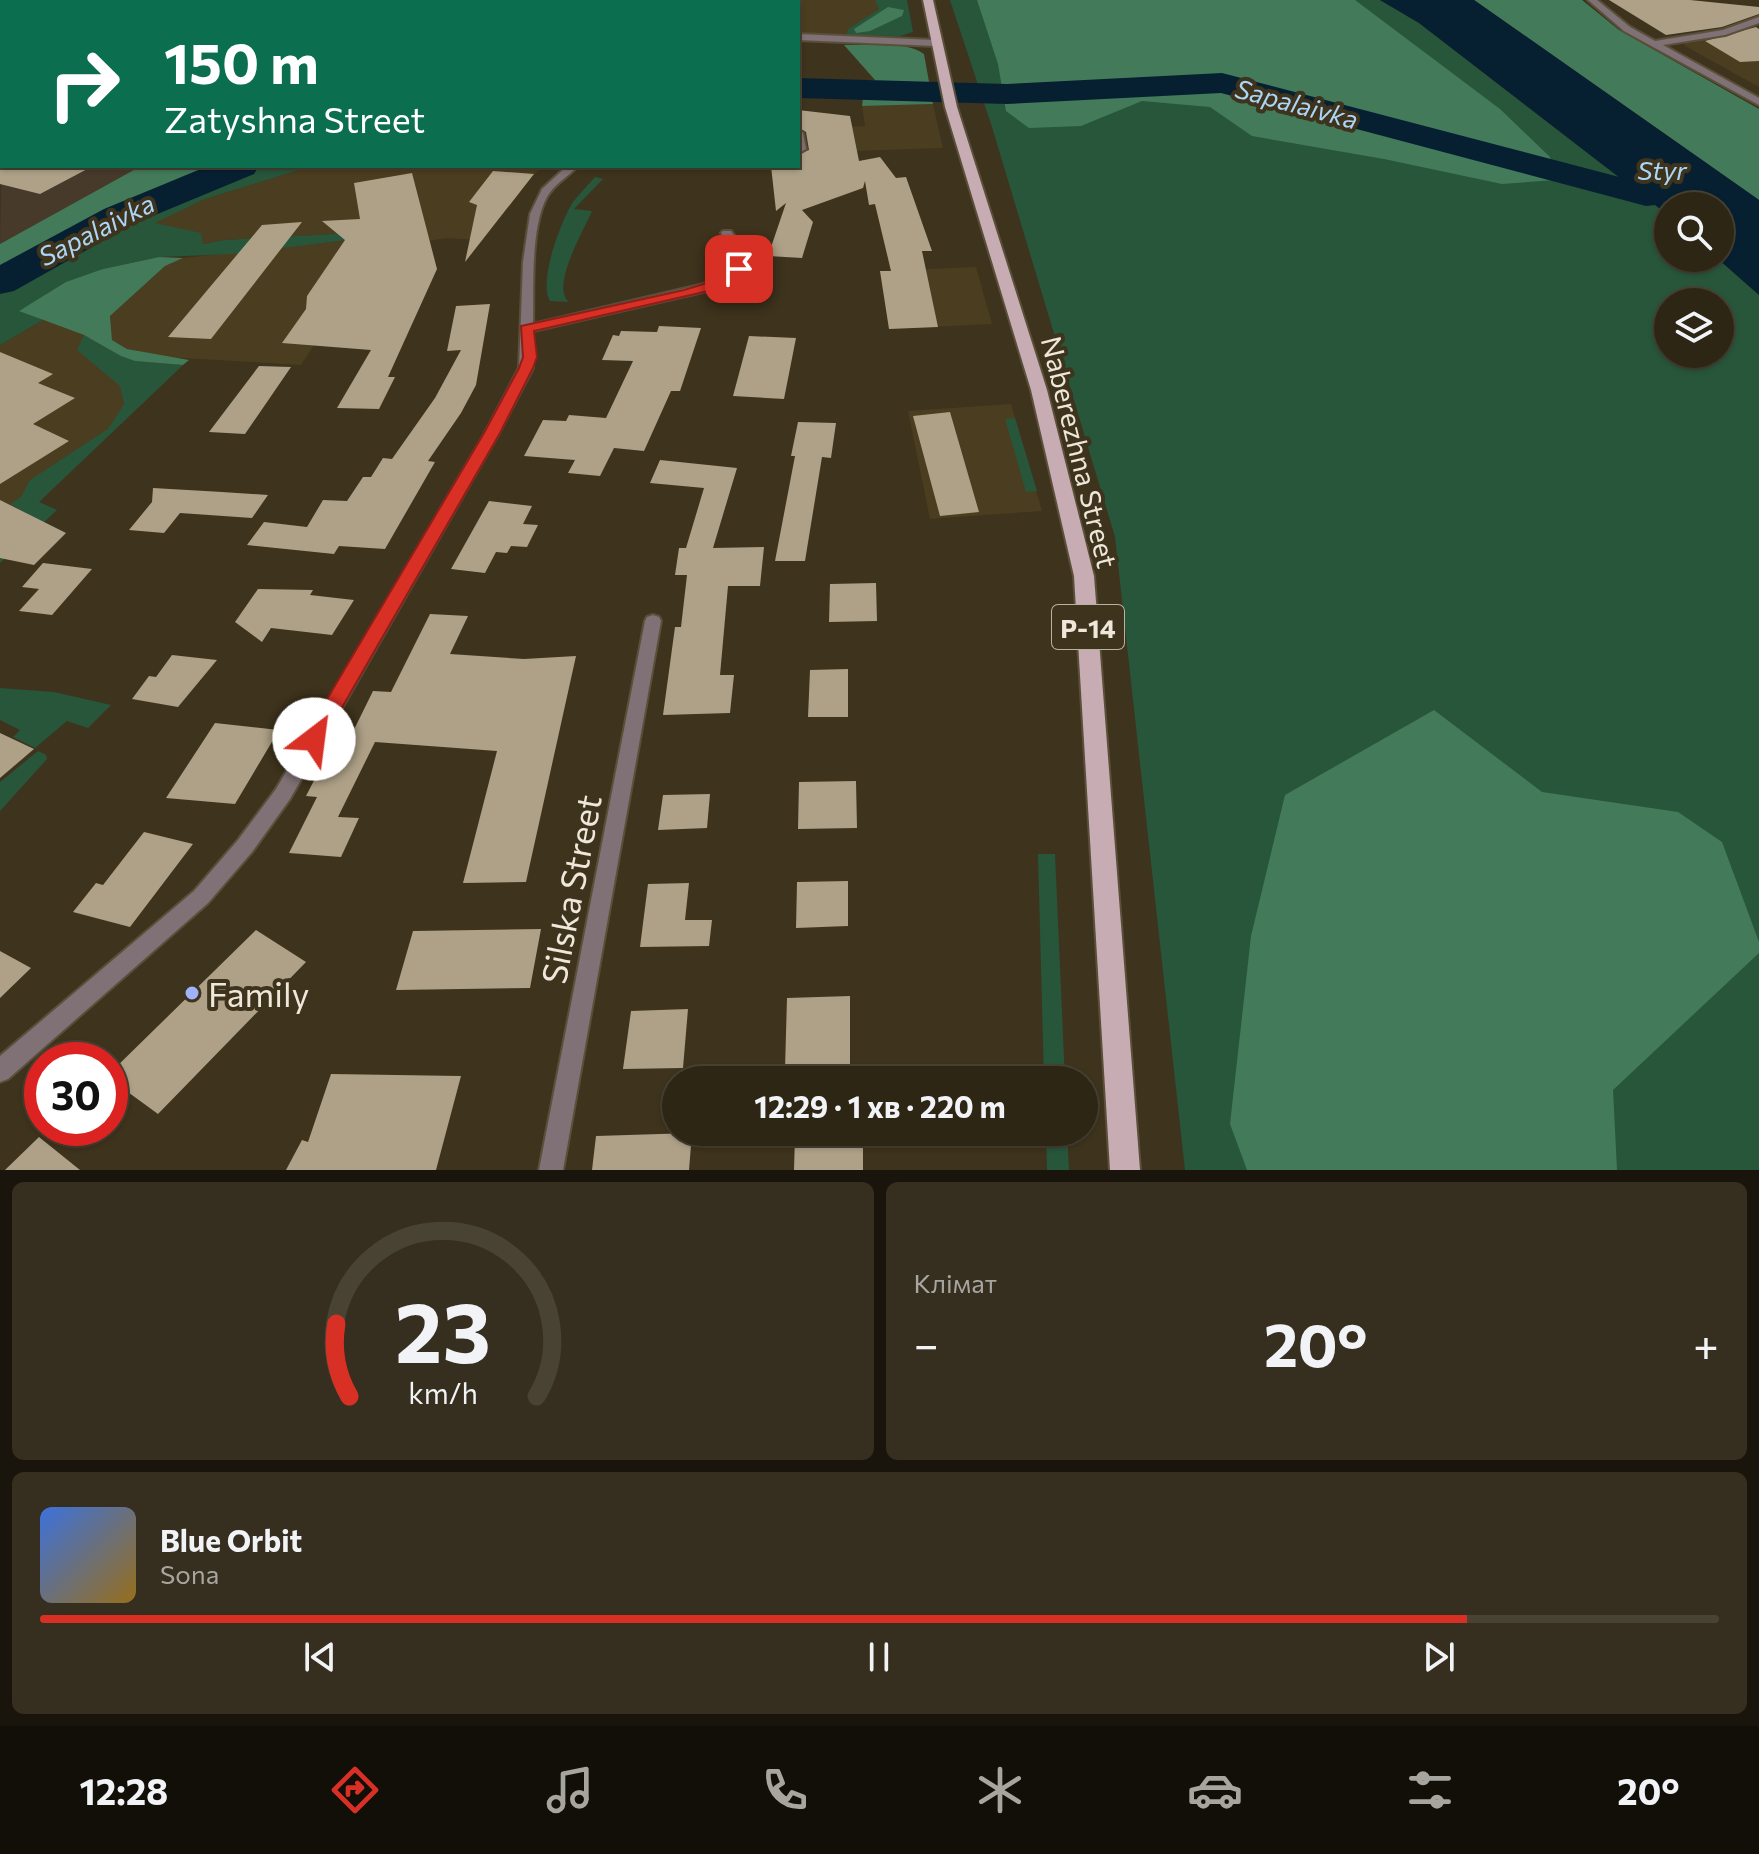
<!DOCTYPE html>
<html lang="uk">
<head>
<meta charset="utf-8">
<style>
	body { margin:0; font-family:Commissioner,sans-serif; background:#362e1e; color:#f1f3f6; height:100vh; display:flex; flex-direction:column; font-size:30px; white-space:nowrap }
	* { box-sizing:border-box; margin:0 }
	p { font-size:26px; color:#a7a5a0 }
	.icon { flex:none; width:44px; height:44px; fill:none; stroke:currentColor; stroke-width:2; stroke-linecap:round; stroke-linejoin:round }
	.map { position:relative; height:1170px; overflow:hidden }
	.side { display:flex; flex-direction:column; gap:12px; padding:12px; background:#19150c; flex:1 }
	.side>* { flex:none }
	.guide { position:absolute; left:0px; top:0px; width:800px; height:168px; box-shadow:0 2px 6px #0004,0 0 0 2px #494334; background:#0b6e4f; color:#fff; overflow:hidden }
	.controls { position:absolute; left:1654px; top:192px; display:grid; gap:16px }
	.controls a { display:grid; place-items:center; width:80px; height:80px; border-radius:50%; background:#2e2615; box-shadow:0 2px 6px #0004,0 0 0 2px #494334; font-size:40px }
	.speed { position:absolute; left:24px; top:1042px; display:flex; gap:16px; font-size:40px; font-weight:700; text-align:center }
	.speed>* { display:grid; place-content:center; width:104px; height:104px; border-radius:50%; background:#2e2615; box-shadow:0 2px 6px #0004,0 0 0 2px #494334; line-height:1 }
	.speed .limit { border:12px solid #d22; background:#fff; color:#111 }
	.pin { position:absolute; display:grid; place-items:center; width:68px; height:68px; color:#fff; margin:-34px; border-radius:16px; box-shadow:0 4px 12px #0006 }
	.me { position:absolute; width:88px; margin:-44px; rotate:30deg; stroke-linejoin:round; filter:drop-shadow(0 0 6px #0008) }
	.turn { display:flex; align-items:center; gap:28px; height:168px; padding:0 32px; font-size:36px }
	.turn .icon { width:104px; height:104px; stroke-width:2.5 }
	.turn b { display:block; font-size:56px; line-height:68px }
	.big { font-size:60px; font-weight:700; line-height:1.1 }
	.side .widget { flex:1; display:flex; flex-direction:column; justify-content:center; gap:12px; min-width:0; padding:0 28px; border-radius:12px; background:#362e1e }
	.side .dial { align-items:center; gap:0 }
	.dial svg { height:208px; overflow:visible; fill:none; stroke:#494334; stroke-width:7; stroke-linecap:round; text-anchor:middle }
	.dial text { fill:#f1f3f6; stroke:none }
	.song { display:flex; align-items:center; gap:24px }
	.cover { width:96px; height:96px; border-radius:12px; background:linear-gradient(135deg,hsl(220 70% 55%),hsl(40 70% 35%)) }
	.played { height:8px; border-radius:4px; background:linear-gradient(90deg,#d93025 85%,#494334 85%) }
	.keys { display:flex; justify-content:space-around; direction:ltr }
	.heat { display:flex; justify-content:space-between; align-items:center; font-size:44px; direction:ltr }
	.side .tiles { flex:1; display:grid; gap:12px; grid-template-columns:1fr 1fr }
	.widget:last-child { grid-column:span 2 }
	.trip { position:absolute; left:662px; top:1066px; width:436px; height:80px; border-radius:40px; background:#2e2615; box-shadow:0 2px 6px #0004,0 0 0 2px #494334; font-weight:700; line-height:80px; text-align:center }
	.dock { display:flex; height:128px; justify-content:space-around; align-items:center; background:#120f08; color:#a7a5a0 }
	.dock .icon { width:56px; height:56px }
	.dock .current { color:#d93025 }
	.dock b { font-size:36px; color:#f1f3f6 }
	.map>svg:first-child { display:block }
	.built { fill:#4b3d1f }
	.medical { fill:#473a2b }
	.green { fill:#28563b; fill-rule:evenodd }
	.forest { fill:#437a59 }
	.water { fill:#062032 }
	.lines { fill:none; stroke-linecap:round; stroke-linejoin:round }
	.river { fill:#062032; fill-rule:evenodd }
	.building { fill:#aea187 }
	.minor-casing { stroke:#5a503a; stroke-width:4 }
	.primary-casing { stroke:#5a503a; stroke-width:4 }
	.minor { fill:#7f7175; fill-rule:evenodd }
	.primary { fill:#c8acb4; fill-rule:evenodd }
	.route { fill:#d93025; stroke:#8d1f18; stroke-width:2 }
	.poi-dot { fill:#a1b2fd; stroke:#3e331c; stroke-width:3 }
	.labels { text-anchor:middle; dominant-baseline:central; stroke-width:8; stroke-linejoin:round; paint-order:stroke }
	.far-water-label { font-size:26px; font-style:italic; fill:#acd6f8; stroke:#3e331c }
	.shield { fill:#3e331c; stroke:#bab2a1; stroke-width:2 }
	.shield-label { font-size:26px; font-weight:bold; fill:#efe8da }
	.street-label { font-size:28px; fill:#efe8da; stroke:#3e331c }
	.near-street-label { font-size:34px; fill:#efe8da; stroke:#3e331c }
	.near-poi-label { font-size:34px; fill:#efe8da; stroke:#3e331c; text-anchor:start }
</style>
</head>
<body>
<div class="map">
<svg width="1759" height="1170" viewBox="0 0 1759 1170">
	<rect width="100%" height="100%" fill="#3e331c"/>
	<path class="built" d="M776,0H875L880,9L848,29L846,35L798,34V2Z
		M1732,34L1759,50V87L1685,46V42Z
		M933,104L943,148L821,152L820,128L865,126L862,106Z
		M312,166H542L535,174H529L518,191H521L516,198H512L481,240L446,238L428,241L371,232L224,240L202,244L154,223L205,199Z
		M348,240L314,345L301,365L164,357L127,349L112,340L110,316L165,266L183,258Z
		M976,267L992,324L889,329L880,271Z
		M43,320L84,335L135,361L183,365L39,502L0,529V345Z
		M1011,404L1042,511L930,519L908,411Z"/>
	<path class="medical" d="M2,148V166H141L0,244Z"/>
	<path class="green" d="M875,0H907L913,32L900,36L846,35L848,29L879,9Z
		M950,0H1380L1419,23L1668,215V258H1717L1759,295V1170H1185L1115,537L992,127ZM1668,302H1720V354H1668Z
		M254,166H312L205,199L155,223L201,233L203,244L224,240L371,232L347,240L233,254L159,257L103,269L20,310L43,320L0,345V286L66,248L167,197Z
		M595,177L603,179L574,209L592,211C584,230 550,287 569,302L550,301C538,281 561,221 573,202C580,193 588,185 595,177Z
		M84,335L135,361L183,365L39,502L57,510L0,563V530L26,513L10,504L21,497L30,480L108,429L124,404L120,386L77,350Z
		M1015,418L1037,491L1026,492L1005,419Z
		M0,688L54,692L111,705L88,728L67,721L35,748L13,737L20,730L0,720Z
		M38,751L46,755L47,759L0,811V782Z
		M1038,854H1055L1065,1080H1044Z
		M1046,1132H1067L1069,1170H1047Z"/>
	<path class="forest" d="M977,0H1355L1500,109L1550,157L1555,180L1502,184L1384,159L1252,136L1210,107L1142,101L1081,126L1029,128L1006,111L998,64Z
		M1474,0H1582L1619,30L1759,109V200Z
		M888,7L904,10L902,16L870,31L856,33L854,29Z
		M844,45C868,46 904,40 924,54L933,104L862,106L863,98L798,95V85L875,80Z
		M141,166H254L167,197L66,248L0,286V244Z
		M159,257L183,258L165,266L110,316L112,340L127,349L189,360L183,365L135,361L121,356L84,335L19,311L66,282L103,269Z
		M1434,710L1542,792L1678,812L1722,842L1759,942V953L1613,1090L1617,1170H1247L1230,1124L1251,936L1285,795Z"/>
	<path class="water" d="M1380,0H1474L1759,200V295L1717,258H1720V206H1668V215L1419,23Z"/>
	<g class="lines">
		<path class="river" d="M1222,73L1646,184L1690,181L1703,184L1708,192L1703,200L1646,206L1221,93L1007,104L798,98V78L1007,84Z
			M208,166H259L254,174L131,225L14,291L0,294V265L104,209Z"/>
	</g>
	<path class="building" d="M1609,0H1690L1759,7V14L1722,27L1666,35Z
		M1756,27L1759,29V61L1740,62L1705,41Z
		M798,110L850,116L859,161L880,157L896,178L906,177L932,251H922L938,327L889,329L880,271H891L875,204L869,205L865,181L863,188L802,210L813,222L802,258L768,256L786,203L776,211L771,166H798V154L809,150L806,132L798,127Z
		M0,166H93L40,194L0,184Z
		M493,171L534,174L465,262L477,205L469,202Z
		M412,173L437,269L388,377H395L379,409L337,408L371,350L282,343L306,309L307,296L345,240L322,221L360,219L354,183Z
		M302,222L211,339L168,337L262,225Z
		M490,304L476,385L461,413L428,461L435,462L385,549L339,546L334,554L247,545L264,522L307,527L323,500L347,501L363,477H371L383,458L392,459L435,398L461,350L447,351L456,306Z
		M659,326L701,328L680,391H671L644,451L614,448L600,476L568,473L575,460L524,456L543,420L566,421L569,415L606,418L633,361L602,360L613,335L619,336L621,331L657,332Z
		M749,336L796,338L784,399L733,396Z
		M0,352L53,374L38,383L75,398L33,424L69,441L0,484Z
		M259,366L291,367L245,434L209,432Z
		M950,412L979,512L940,516L913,416Z
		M798,422L836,423L831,458L822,457L805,561H775L795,456H791Z
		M660,460L737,468L713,548L764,547L760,586H728L720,675H734L730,713L663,715L675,627H681L687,575H675L679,548H686L704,488L650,483Z
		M153,488L222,492L268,495L252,518L180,513L164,533L129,530L152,502Z
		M0,500L66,533L34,565L0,558Z
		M489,501L532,506L523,524L538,525L527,547L511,546L507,553L496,552L485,573L451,569Z
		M43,563L92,569L52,615L19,611L39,589L22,587Z
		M876,583L877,621L829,622L830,584Z
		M258,589L313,590L310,595L354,600L332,635L271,628L262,642L235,622Z
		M430,614L468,616L450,654L524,659L576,656L526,882L463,883L497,751L375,742L338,817L359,818L341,857L289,853L317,797L306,796L322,765L336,766L373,691L391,692Z
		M172,655L217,660L178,707L132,699L149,676L156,677Z
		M848,669V717H808L810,670Z
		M215,723L279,730L235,804L166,798Z
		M0,733L34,749L0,778Z
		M856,781L857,828L798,829L799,782Z
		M710,794L707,828L658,830L663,795Z
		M144,832L193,844L130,927L73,912L96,883L103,885Z
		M848,881V926L796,928L797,882Z
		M689,883L685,920H712L709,946L640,947L648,884Z
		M541,929L530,988L396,990L413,931Z
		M256,930L306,962L158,1114L110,1079V1073Z
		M0,951L31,968L0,998Z
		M850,996V1067L785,1069L787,998Z
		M688,1009L683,1068L623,1069L631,1011Z
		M331,1074L461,1076L436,1170H286L302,1140L308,1142Z
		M692,1133L689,1170H592L596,1136Z
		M863,1134V1170H794L795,1135Z
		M39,1137L80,1170H5Z"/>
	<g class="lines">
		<defs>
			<path id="minor" d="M190,0H198V2H190Z
				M396,0H406L407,2H397Z
				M1588,0H1597L1630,27L1655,41L1723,30L1759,17V23L1725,35L1663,45L1759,98V105L1624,31Z
				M2,3V10L0,11V4Z
				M0,33H2V39H0Z
				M798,34L935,40L939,43L935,46L798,40Z
				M798,130L803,133L806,149L801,152L798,151Z
				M567,166H578C568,177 554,184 547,197C530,228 534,289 533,324L708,283L733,268L734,252L721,233L723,231H731L746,252L745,269L716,289L533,331V368L499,433L290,799L252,852L208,903L8,1079L0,1082V1056L194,891L238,840L276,789L485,433L519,368L523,262L530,214L542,189Z
				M653,615L659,617L661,621L563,1170H539L645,621L647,617Z"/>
			<path id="primary" d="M923,0H933L957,107L1047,390L1094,576L1140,1170H1110L1074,576L1031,390L945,107Z"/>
		</defs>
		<use href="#minor" class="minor-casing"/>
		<use href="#primary" class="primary-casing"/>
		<use href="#minor" class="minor"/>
		<use href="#primary" class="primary"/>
	</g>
	<path class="route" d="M739,265L744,266V271L717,289L534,331L537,357L533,368L500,433L321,744H307L304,739L307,733L484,433L519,368L523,357L521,326L684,290L707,283Z"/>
	<circle class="poi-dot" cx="192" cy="993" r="8"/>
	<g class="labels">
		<g class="far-water-label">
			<text transform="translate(1297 103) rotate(15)">Sapalaivka</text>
			<text x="1662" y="169">Styr</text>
			<text transform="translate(96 229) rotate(-27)">Sapalaivka</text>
		</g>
		<rect class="shield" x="1052" y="605" width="72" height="44" rx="6"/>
		<g class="shield-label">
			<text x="1088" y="627">Р-14</text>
		</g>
		<g class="street-label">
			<text transform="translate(1080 452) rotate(76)">Naberezhna Street</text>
		</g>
		<g class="near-street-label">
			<text transform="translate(570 889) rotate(-79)">Silska Street</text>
		</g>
		<g class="near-poi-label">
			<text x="208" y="993">Family</text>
		</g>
	</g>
</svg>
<div class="controls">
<a><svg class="icon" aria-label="search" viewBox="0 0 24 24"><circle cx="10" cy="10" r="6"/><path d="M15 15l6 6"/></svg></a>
<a><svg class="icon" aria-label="layers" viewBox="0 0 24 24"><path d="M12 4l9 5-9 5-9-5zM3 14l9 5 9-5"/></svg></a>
</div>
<div class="speed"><div class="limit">30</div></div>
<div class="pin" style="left:739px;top:269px;background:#d93025"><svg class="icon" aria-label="arrive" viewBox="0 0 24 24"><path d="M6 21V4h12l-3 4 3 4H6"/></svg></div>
<svg class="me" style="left:314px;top:739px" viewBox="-20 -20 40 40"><circle r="19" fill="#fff"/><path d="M0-13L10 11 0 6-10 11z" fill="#d93025"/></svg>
<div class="trip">12:29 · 1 хв · 220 m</div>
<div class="guide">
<div class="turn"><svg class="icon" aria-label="right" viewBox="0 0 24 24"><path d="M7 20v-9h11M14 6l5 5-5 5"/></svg><div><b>150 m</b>Zatyshna Street</div></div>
</div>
</div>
<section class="side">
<div class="tiles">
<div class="widget dial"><svg viewBox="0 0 100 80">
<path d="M14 69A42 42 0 1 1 86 69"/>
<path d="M14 69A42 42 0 0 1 9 41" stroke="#d93025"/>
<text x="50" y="56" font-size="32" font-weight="700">23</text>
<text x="50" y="72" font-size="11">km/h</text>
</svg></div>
<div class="widget"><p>Клімат</p>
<div class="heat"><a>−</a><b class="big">20°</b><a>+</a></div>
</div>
<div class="widget">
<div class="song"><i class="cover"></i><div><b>Blue Orbit</b><p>Sona</p></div></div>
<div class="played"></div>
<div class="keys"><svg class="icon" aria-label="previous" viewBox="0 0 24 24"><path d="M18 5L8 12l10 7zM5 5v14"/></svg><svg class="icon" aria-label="pause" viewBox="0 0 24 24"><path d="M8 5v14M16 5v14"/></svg><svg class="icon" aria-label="next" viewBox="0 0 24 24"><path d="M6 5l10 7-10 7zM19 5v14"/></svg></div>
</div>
</div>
</section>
<nav class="dock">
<b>12:28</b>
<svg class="icon current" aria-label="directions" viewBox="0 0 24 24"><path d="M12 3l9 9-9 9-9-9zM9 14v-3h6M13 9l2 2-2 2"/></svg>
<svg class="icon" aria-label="music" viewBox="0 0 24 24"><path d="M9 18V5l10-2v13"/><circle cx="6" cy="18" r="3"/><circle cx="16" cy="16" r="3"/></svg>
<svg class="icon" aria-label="phone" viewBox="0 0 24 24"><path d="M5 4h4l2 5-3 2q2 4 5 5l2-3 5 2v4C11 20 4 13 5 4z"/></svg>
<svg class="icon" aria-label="climate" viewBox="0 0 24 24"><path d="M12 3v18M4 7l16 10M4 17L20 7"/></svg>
<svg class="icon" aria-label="car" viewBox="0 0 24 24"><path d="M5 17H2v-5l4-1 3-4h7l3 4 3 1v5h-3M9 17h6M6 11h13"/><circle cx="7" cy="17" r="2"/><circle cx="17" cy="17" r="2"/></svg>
<svg class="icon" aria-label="filters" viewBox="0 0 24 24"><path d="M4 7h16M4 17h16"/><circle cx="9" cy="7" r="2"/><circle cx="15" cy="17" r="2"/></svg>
<b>20°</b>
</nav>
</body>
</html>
